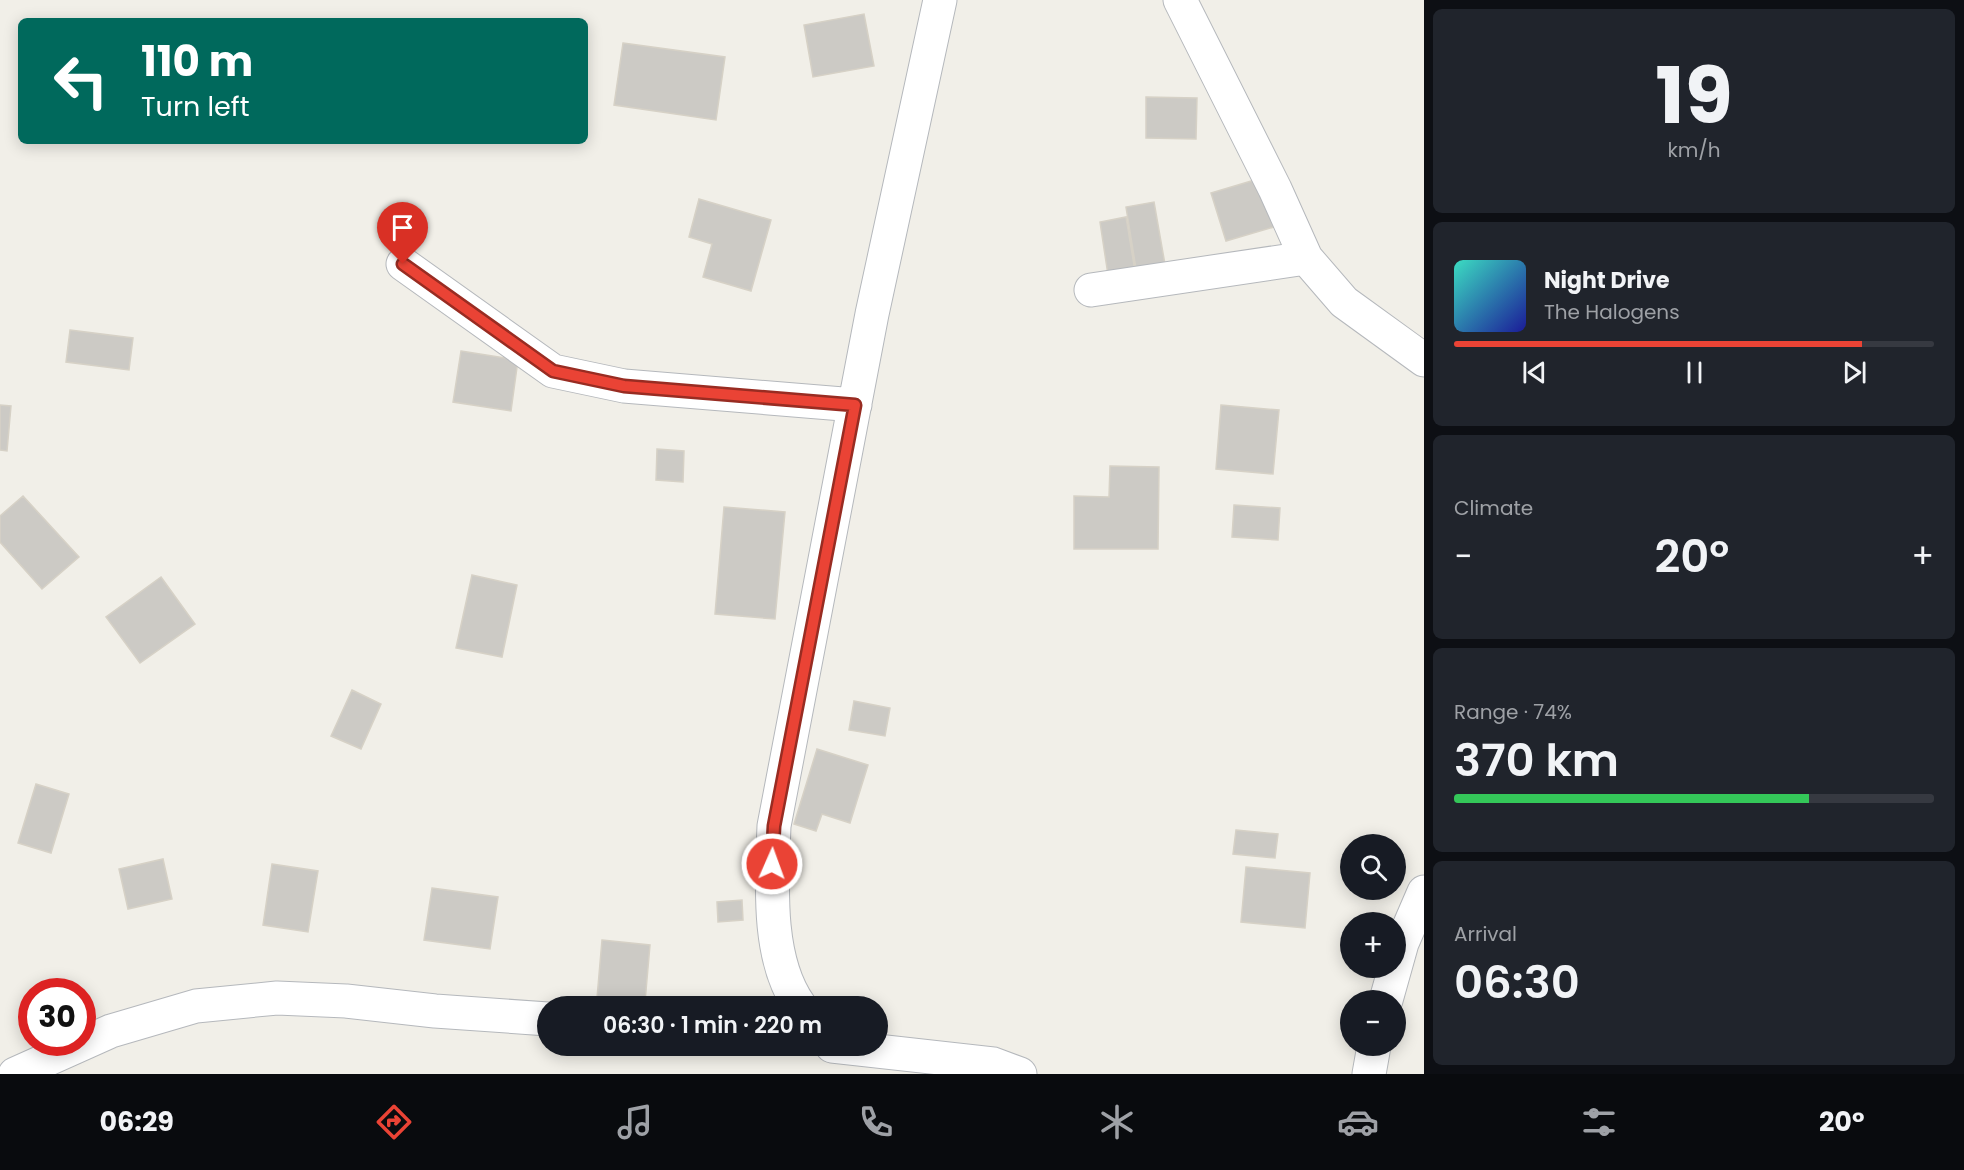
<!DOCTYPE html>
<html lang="en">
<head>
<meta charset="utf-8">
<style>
	body { margin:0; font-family:Poppins,sans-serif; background:#20242c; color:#f1f3f6; height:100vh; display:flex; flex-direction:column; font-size:22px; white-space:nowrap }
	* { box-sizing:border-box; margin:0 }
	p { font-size:20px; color:#9ea1a6 }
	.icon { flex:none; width:33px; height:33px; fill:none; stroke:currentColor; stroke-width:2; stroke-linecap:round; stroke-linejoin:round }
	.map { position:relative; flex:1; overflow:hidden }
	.panel { display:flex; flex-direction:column; gap:9px; padding:9px; background:#0d0f14; width:540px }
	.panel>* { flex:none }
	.banner { position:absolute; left:18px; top:18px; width:570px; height:126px; border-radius:9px; box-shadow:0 3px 15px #0003; background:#00695c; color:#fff; overflow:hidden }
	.buttons { position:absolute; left:1340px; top:834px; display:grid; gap:12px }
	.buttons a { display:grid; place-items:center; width:66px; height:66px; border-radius:50%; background:#171b24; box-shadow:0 3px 15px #0003; font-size:30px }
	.speed { position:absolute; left:18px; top:978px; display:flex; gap:12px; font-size:30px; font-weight:700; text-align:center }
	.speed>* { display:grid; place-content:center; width:78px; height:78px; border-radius:50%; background:#171b24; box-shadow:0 3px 15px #0003; line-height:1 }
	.speed .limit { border:9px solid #d22; background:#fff; color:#111 }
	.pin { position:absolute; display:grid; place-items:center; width:51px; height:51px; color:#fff; margin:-62px -26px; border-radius:50% 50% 50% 0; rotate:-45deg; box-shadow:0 0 6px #0007 }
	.pin .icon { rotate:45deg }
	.me { position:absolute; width:66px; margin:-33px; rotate:2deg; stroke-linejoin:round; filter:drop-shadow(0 0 4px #0008) }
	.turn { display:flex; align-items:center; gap:21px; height:126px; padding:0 24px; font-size:27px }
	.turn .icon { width:78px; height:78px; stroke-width:2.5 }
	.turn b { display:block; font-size:42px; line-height:51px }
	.big { font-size:45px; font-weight:600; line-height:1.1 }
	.panel .card { flex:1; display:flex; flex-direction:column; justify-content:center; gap:9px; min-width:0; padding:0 21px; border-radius:9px; background:#20242c }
	.panel .dial { align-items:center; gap:0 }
	.dial b { font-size:78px; line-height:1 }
	.song { display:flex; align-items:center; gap:18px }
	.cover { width:72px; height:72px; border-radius:9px; background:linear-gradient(135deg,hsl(170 70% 55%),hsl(240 70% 35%)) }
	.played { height:6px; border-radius:3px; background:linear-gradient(90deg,#ea4335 85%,#363941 85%) }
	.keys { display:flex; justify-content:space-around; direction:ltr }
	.heat { display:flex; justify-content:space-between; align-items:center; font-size:33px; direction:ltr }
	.charge { height:9px; border-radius:4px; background:linear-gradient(90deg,#34c759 74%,#363941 0) }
	.trip { position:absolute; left:537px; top:996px; width:351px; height:60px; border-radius:30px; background:#171b24; box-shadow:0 3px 15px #0003; font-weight:600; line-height:60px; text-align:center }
	.tabs { display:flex; height:96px; justify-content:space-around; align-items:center; background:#090b0e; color:#9ea1a6 }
	.tabs .icon { width:42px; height:42px }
	.tabs .selected { color:#ea4335 }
	.tabs b { font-size:27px; color:#f1f3f6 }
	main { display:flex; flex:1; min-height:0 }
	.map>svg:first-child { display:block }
	.building { fill:#cccac5; stroke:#d6d1c6; stroke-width:1.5 }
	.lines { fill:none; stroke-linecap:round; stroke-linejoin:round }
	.minor-casing { stroke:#b5b8bc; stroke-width:35 }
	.minor { stroke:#fff; stroke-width:33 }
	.route-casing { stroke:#982c22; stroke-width:15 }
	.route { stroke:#ea4335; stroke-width:10 }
</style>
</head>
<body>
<main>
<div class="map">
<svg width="1424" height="1074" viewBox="0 0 1424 1074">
	<rect width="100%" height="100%" fill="#f1efe8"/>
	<path class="building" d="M864,14L874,66L813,77L804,25Z
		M623,43L725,57L716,120L614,105Z
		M1146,97L1197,98L1196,139L1146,138Z
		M1258,179L1274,227L1226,241L1211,193Z
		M699,199L771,220L751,291L703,277L712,244L689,237Z
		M1154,202L1166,270L1137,275L1126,207Z
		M1126,217L1135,271L1108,275L1100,222Z
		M70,330L133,338L129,370L66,362Z
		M461,351L518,360L511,411L453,402Z
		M0,405L11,406L7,451L0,450Z
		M1221,405L1279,410L1273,474L1216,469Z
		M657,449L684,451L683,482L656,480Z
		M1110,466L1159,467L1158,549H1074V496L1109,497Z
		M23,496L79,557L42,589L0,542V516Z
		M1234,505L1280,508L1278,540L1232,537Z
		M724,507L785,512L775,619L715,614Z
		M472,575L517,585L502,657L456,648Z
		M161,577L195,624L140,663L106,617Z
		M352,690L381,704L361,749L331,736Z
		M854,701L890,708L885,736L849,730Z
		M817,749L868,765L850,823L822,814L816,831L794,824Z
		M36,784L69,794L51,853L18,843Z
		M1236,830L1278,834L1275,858L1233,854Z
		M163,859L172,899L128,909L119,869Z
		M272,864L318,871L308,932L263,925Z
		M1246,867L1310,873L1305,928L1241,922Z
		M432,888L498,897L490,949L424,940Z
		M742,900L743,920L718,922L717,902Z
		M602,940L650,945L645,1002L597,998Z"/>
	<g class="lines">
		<defs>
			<path id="minor" d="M1180,0L1275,189L1306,258L1344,302L1424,360
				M403,264L553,371L624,386L855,405
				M1091,290L1306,258
				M1386,1000L1402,943L1424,892
				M800,1006C766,959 772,881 774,826L872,314L940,0
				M832,1046L993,1064L1020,1074
				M15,1074L111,1031L196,1006L277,998L346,1001L435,1011L548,1019
				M1369,1074L1374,1046"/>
		</defs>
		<use href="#minor" class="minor-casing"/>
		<use href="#minor" class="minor"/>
	</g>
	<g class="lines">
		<defs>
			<path id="route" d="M403,264L553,371L624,386L855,405L774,826L772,864"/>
		</defs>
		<use href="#route" class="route-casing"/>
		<use href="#route" class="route"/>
	</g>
</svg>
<div class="buttons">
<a><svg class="icon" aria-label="search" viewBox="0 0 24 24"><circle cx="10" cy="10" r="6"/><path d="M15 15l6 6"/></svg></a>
<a>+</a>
<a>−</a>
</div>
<div class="speed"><div class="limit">30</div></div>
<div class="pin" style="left:403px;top:264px;background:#d93025"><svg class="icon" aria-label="arrive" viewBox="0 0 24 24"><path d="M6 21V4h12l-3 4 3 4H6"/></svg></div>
<svg class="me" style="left:772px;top:864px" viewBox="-20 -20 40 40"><circle r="17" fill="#ea4335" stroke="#fff" stroke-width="3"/><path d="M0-11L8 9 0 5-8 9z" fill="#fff"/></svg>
<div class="trip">06:30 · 1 min · 220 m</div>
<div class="banner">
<div class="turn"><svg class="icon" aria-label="left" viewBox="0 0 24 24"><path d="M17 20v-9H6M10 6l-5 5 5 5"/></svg><div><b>110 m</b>Turn left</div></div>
</div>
</div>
<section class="panel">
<div class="card dial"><b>19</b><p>km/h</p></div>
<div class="card">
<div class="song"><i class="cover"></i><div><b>Night Drive</b><p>The Halogens</p></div></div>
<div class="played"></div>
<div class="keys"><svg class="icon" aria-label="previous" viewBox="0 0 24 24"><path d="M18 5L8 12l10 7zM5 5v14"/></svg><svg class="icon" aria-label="pause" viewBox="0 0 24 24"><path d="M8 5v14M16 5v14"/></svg><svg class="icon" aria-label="next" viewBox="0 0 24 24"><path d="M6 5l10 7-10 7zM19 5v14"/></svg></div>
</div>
<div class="card"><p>Climate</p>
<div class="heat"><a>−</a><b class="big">20°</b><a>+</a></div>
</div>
<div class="card"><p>Range · 74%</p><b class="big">370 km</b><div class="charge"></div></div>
<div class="card"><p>Arrival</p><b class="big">06:30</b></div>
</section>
</main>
<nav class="tabs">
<b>06:29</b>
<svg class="icon selected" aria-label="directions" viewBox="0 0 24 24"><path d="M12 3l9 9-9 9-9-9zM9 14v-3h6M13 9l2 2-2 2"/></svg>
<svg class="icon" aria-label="music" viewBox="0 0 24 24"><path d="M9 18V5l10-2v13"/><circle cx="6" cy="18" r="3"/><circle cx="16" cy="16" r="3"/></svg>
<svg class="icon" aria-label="phone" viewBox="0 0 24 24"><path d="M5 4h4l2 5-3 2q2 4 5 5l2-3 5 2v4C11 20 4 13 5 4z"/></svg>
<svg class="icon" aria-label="climate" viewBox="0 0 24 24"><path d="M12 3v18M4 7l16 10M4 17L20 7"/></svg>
<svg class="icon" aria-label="car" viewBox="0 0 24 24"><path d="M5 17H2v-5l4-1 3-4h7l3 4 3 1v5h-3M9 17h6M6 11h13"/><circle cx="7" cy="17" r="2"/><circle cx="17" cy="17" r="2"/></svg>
<svg class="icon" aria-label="filters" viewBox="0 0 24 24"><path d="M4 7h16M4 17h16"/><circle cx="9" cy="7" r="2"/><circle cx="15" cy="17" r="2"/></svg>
<b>20°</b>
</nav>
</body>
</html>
